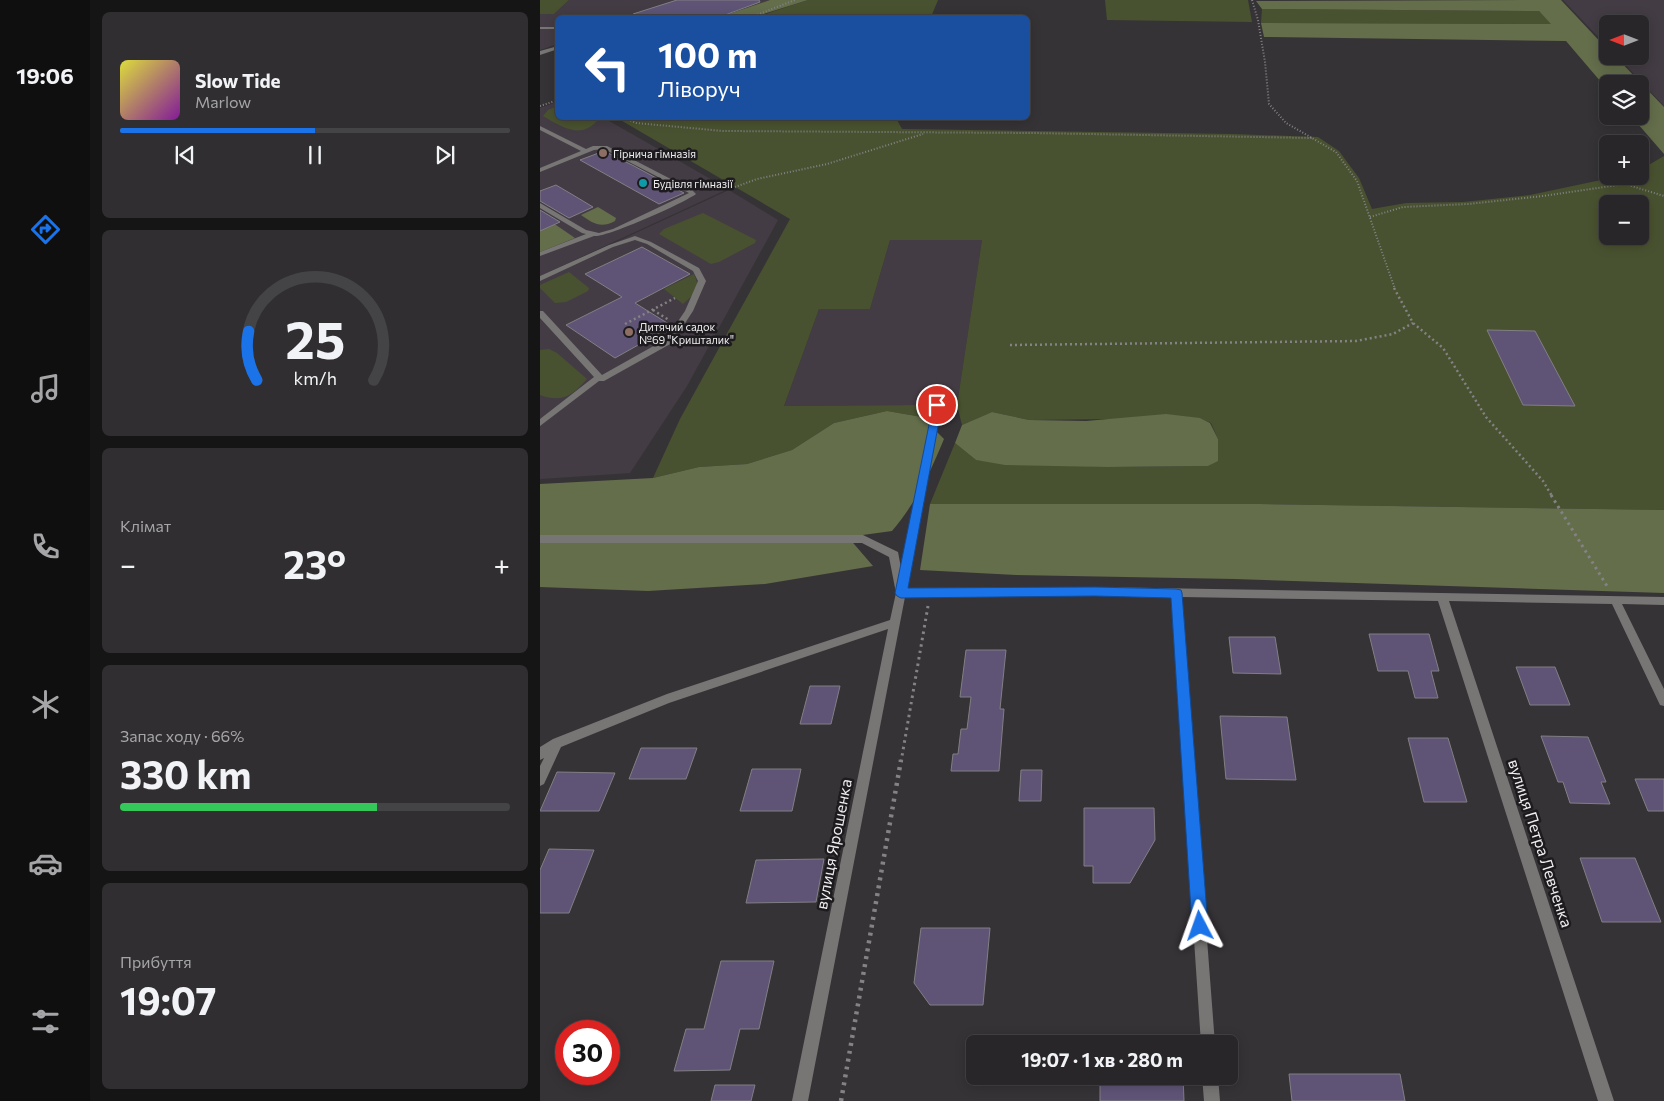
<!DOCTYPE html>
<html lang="uk">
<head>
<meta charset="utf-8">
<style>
	body { margin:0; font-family:Commissioner,sans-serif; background:#302e30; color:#f1f3f6; height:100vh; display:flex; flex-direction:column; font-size:19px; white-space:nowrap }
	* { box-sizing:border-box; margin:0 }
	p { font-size:16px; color:#a5a5a8 }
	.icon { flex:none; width:28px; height:28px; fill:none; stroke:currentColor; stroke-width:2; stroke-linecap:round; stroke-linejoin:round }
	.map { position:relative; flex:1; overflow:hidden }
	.details { display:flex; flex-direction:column; gap:12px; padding:12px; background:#161516; width:450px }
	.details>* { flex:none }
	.hud { position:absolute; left:15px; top:15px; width:475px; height:105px; border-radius:8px; box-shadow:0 2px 12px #0003,0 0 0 1px #444345; background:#1a4fa0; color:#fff; overflow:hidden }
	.needle { width:32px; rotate:270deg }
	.buttons { position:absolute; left:1059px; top:15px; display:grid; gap:10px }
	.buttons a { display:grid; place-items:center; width:50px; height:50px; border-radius:8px; background:#282628; box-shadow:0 2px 12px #0003,0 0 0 1px #444345; font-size:25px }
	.speed { position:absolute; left:15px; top:1020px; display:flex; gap:10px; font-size:25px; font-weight:700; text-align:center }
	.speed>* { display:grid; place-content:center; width:65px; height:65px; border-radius:50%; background:#282628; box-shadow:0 2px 12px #0003,0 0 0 1px #444345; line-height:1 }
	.speed .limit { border:8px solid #d22; background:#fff; color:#111 }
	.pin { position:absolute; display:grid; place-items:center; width:42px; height:42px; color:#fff; margin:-21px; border:2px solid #fff; border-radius:50%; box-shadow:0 1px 5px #0007 }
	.me { position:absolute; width:55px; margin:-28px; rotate:356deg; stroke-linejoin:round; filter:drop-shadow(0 0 4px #0008) }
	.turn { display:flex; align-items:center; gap:18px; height:105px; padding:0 20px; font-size:22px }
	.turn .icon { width:65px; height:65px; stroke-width:2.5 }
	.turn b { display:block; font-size:35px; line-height:42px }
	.big { font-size:38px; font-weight:700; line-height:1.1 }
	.details .tile { flex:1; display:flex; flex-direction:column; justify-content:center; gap:8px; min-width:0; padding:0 18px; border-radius:8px; background:#302e30 }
	.details .dial { align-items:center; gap:0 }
	.dial svg { height:130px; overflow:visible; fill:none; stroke:#444345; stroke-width:7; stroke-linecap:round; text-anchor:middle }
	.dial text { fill:#f1f3f6; stroke:none }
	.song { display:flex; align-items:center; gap:15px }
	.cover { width:60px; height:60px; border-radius:8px; background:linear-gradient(135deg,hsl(60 70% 55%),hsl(290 70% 35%)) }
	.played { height:5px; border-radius:2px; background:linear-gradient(90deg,#1a73e8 50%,#444345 50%) }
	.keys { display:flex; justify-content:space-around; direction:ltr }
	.heat { display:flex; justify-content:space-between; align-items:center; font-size:28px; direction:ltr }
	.charge { height:8px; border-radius:4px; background:linear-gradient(90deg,#34c759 66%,#444345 0) }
	.trip { position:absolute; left:426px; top:1035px; width:272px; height:50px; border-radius:8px; background:#282628; box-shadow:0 2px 12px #0003,0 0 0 1px #444345; font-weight:700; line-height:50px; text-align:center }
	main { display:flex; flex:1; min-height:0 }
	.dock { display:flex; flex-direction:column; width:90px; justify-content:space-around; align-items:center; background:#100f10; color:#a5a5a8 }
	.dock .icon { width:35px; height:35px }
	.dock .current { color:#1a73e8 }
	.dock b { font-size:22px; color:#f1f3f6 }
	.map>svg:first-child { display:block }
	.built { fill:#443c44 }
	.green { fill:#495230; fill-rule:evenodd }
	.forest { fill:#646e4b }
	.building { fill:#5f5476; stroke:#817f84 }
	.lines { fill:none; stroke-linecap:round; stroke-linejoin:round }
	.path-far3 { stroke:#848285; stroke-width:2; stroke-dasharray:1 2; stroke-linecap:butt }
	.path-far2 { stroke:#848285; stroke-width:2.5; stroke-dasharray:2 3; stroke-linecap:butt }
	.path-far1 { stroke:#848285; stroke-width:3; stroke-dasharray:2.5 4; stroke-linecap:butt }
	.path { stroke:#848285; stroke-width:4.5; stroke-dasharray:3 5; stroke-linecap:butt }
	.service { fill:#777674; fill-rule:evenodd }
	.minor { fill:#777674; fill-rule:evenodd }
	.route { fill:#1a73e8; stroke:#114b97 }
	.education-dot { fill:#8d6e63; stroke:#1d1b1d; stroke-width:2 }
	.culture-dot { fill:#0f9aa8; stroke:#1d1b1d; stroke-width:2 }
	.labels { text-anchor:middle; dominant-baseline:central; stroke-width:5; stroke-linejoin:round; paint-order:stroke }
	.far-poi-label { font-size:11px; fill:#efedf0; stroke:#1d1b1d; text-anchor:start }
	.near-street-label { font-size:16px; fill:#efedf0; stroke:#1d1b1d }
</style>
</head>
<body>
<main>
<nav class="dock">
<b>19:06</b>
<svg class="icon current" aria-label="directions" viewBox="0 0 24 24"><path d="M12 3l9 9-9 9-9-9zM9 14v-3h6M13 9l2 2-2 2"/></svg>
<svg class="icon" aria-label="music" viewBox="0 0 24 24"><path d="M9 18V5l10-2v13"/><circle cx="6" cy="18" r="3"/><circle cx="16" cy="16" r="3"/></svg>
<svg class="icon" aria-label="phone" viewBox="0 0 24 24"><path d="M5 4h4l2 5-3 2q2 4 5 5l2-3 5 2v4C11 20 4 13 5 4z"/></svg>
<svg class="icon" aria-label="climate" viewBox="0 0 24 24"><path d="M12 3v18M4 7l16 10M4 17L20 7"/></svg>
<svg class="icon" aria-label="car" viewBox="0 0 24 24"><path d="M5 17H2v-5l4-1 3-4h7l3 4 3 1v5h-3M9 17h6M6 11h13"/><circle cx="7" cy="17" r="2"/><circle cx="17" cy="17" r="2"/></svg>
<svg class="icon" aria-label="filters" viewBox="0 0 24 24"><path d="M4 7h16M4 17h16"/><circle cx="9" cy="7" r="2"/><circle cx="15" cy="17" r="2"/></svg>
</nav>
<section class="details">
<div class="tile">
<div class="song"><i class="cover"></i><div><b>Slow Tide</b><p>Marlow</p></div></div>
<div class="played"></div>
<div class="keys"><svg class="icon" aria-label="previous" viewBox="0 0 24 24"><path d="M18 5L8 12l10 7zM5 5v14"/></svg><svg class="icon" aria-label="pause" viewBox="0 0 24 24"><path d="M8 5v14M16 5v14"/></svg><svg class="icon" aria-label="next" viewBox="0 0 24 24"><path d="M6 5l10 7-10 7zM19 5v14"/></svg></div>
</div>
<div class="tile dial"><svg viewBox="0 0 100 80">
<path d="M14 69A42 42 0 1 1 86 69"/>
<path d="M14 69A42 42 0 0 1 9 39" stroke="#1a73e8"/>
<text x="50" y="56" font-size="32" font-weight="700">25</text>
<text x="50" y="72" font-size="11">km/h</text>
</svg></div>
<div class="tile"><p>Клімат</p>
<div class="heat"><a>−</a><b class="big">23°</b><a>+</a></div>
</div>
<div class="tile"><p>Запас ходу · 66%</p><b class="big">330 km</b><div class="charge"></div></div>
<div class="tile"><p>Прибуття</p><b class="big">19:07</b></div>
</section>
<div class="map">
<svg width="1124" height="1101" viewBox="0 0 1124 1101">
	<rect width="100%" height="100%" fill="#363336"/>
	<path class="built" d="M29,0H230L177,17L18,18L17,44L0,50V14H14Z
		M1023,0H1124V106L1077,56H1100V24H1068L1067,46Z
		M17,102L18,118H64L188,189L0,276V108Z
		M189,190L238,220L147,386L90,473L0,479V277Z
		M350,240H442L417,405L244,406L279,309H330Z"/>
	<path class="green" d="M0,0H29L14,14H0Z
		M268,0H398L391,17L214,18Z
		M565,0H708L712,22L567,20Z
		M722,9L999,11L1012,24L721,23Z
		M17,106L18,118H54L57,121C40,140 20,126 3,116L8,110Z
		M77,118H356L362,129L693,134L778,137L799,151L819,178L832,209L866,203L923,202L990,195L1080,176H1100V170L1124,156V510L719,504H390L415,443L436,460L567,467L668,466L678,460V439L671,423L659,418L489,420L452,412L422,425L417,405L442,240H350L330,309H279L244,406L385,405L382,417L347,411L294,423L252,450L207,464L159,467L113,478L140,419L250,219ZM1068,204H1100V236H1068Z
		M163,213L216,240L215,243L179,262L171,264L119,234L124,229Z
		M29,272L49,288L48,291L26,302L15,303L0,288V285Z
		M154,274L158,285L154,294L143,304L124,289Z
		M9,349L17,353L47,379C32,396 22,403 0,395V350Z"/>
	<path class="forest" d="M230,0H268L214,17L177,18Z
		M1021,0L1067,49L1068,56H1075L1124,107V154L1091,116H1100V84H1068L1067,89L1026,41L724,37L721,23L1011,24L999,11L722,9L716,1Z
		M58,207L76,218L75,221C60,229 53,223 41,215Z
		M0,214L35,238L0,252Z
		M347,411L382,417L404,439C389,475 377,501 352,531L308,537L333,566L225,584L108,591L0,587V484L113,478L159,467L207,464L252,450L294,423Z
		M452,412L489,420L546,421L626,414L660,418L670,423L678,439V461L668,466L567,467L465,465L436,460L415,443L422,425Z
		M390,504H719L1124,510V593L695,579L476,575L380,570Z"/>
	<path class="building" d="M137,0H219L220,2L177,18H94L93,14Z
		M64,151L94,166L144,193L119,204L40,160Z
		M16,185L33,195L53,207L29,218L0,201V191Z
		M0,210L20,222L0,231Z
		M102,247L150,274L95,303L132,326L75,358L26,325L82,297L45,274Z
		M947,330L995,331L1035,406L983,405Z
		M829,634H889L899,671H891L898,698H875L868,671H838Z
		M689,637H735L741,674L693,673Z
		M426,650H466L460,709H464L459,771H411L413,754H418L421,729H427L431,697H420Z
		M976,667H1015L1030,705H990Z
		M270,686H300L291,724H260Z
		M680,716L747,717L756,780L686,779Z
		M1001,736L1048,737L1066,782H1061L1070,804L1030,803L1023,782H1018Z
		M868,738H908L927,802H884Z
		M101,748H157L146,779H89Z
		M212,769H261L252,811H200Z
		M481,770H502L501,801H479Z
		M17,772L75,773L59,811H0Z
		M1095,779H1124V811H1108Z
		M544,808H614L615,840L590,883H553V866H544Z
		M9,849L54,850L29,913H0V870Z
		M1040,858H1095L1121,922H1062Z
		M284,859L276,902L206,903L216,860Z
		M381,928H450L443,1005H390L374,983Z
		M181,961H234L219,1029H200L190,1070L134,1071L146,1029H164Z
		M749,1074H860L865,1101H752Z
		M560,1076H643L644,1101H560Z
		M175,1085H215L211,1101H171Z"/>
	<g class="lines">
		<path class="path-far3" d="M712,0L718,20L725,62L729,104L746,123L796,152L817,181L855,289
			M209,18L255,0
			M0,106L18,100
			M85,118L96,123L183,131L492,133L773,138
			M195,187L217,179L287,164L383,134
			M830,217L863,207L928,204L1003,196L1085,184L1124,196"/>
		<path class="path-far2" d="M854,288L873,323L903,348L946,417L1003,481L1012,496
			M113,310L129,320
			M85,324L135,298
			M470,345L816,341L853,334L873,323"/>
		<path class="path-far1" d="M1011,495L1067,586
			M361,762L388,606"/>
		<path class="path" d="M301,1101L361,760"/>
		<path class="service" d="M0,27H18V29H0Z
			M0,126L46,149L53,146H67L152,190L156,194C144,203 66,238 54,236L0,256V252L46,234L42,233L0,208V203L46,230L59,233L73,229L149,193L64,149L54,150L0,172V168L41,151L0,130Z
			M95,236L111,242L159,268L166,281L153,311L132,343L64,381H59L0,426V419L54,377L0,318V311H3L62,375L126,339L145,311L158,281L153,271L107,244L95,240L73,247L0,281V276L69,245Z
			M397,402L401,405L366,592L365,595H357L356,592L393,405Z"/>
		<path class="minor" d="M18,46V49L0,55V51Z
			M0,535H323L358,552L365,589L555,587L1124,597V605L1082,604L1124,689V706L1120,705L1072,604L909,601L1074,1101H1058L898,601L641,597L675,1044H661L631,596L555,595L365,597L268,1101H252L348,629L129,703L21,747L4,784L0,786V766L4,758L0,760V747L13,739L127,694L350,620L356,593L349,557L322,543H0Z
			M662,1076H678L680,1101H664Z"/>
	</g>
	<path class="route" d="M397,402L402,405L368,588L555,587L636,589L641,590L642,593L668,926L665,932L660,934L654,932L652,926L631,598L555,596L361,598L357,596L355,593L393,405Z"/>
	<g class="education-dot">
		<circle cx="63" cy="153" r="5"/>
		<circle cx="89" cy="332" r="5"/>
	</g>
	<circle class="culture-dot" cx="103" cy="183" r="5"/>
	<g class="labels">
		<g class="far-poi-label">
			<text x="73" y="153">Гірнича гімназія</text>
			<text x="113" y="183">Будівля гімназії</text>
			<text x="99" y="326">Дитячий садок<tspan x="99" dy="13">№69 "Кришталик"</tspan></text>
		</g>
		<g class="near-street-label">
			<text transform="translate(1001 843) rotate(72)">вулиця Петра Левченка</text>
			<text transform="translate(293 844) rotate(-79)">вулиця Ярошенка</text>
		</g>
	</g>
</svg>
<div class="buttons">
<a><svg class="needle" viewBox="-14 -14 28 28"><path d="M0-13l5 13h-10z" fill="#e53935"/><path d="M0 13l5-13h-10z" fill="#a5a5a8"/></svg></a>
<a><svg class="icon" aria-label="layers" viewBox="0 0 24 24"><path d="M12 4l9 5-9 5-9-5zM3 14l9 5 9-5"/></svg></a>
<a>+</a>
<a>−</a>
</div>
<div class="speed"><div class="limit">30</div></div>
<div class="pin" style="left:397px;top:405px;background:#d93025"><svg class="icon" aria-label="arrive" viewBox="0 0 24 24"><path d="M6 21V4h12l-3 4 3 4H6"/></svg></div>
<svg class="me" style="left:660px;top:926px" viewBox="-20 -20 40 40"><path d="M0-17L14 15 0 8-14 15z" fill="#1a73e8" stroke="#fff" stroke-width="4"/></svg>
<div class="trip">19:07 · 1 хв · 280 m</div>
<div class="hud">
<div class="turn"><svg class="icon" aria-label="left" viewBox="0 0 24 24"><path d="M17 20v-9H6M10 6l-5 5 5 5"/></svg><div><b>100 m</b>Ліворуч</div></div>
</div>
</div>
</main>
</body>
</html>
